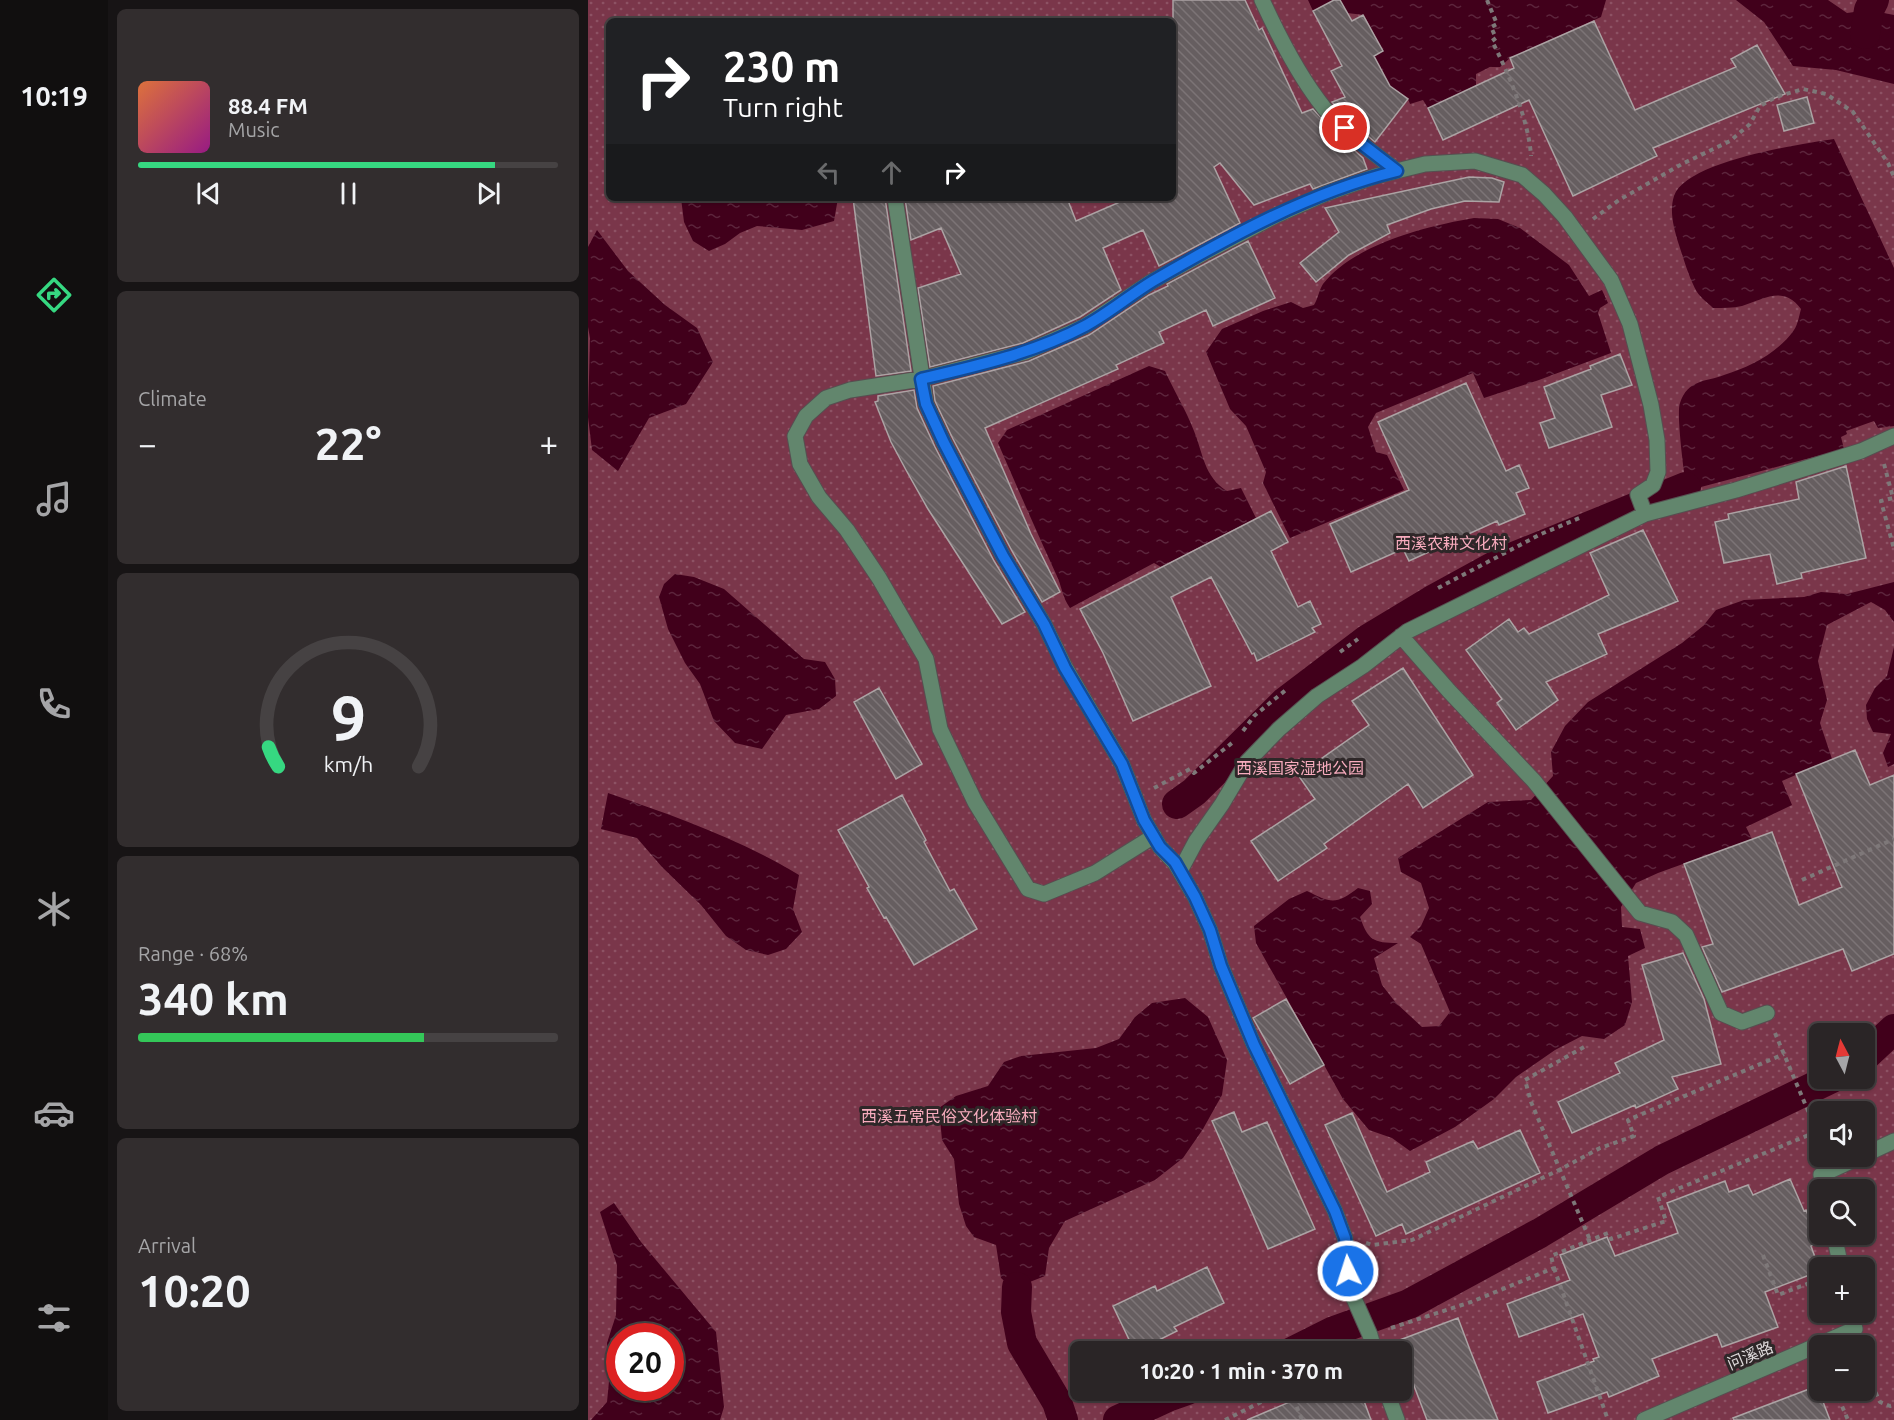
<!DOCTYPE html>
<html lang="en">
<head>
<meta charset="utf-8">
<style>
	body { margin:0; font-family:Ubuntu,"Noto Sans SC",sans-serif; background:#322d2e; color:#f1f3f6; height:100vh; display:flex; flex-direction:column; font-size:22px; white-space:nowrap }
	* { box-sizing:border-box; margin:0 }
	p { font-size:20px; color:#a5a5a7 }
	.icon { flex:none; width:33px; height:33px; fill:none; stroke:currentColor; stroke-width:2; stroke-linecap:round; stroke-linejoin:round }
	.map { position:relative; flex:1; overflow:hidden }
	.panel { display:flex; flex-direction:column; gap:9px; padding:9px; background:#171415; width:480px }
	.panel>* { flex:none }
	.top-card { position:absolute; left:18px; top:18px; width:570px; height:183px; border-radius:9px; box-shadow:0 2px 4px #0004,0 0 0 2px #464243; background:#202124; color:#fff; overflow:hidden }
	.needle { width:39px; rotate:353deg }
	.fabs { position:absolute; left:1221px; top:1023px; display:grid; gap:12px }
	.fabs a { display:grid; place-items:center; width:66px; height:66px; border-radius:9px; background:#2a2526; box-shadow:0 2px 4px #0004,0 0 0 2px #464243; font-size:30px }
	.speed { position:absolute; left:18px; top:1323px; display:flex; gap:12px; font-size:30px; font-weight:700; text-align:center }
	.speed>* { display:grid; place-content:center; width:78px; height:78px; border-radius:50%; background:#2a2526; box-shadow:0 2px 4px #0004,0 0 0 2px #464243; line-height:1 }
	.speed .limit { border:9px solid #d22; background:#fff; color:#111 }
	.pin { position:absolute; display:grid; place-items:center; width:51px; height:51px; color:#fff; margin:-26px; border:3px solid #fff; border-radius:50%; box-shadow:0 2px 6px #0007 }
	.me { position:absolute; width:66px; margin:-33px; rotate:356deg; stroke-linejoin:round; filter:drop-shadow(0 0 4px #0008) }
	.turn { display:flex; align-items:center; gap:21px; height:126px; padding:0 18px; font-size:27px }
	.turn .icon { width:78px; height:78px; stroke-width:2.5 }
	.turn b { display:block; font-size:42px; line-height:51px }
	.lanes { display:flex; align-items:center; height:57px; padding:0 18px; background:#0003; justify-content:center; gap:30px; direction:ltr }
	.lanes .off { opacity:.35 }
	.big { font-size:45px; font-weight:700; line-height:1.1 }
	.panel .widget { flex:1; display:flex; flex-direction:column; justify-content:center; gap:9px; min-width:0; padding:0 21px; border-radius:9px; background:#322d2e }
	.panel .dial { align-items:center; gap:0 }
	.dial svg { height:156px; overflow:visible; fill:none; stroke:#464243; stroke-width:7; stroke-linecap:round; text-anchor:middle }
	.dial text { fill:#f1f3f6; stroke:none }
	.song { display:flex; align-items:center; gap:18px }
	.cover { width:72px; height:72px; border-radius:9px; background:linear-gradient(135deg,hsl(20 70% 55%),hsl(310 70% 35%)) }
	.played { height:6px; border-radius:3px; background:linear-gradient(90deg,#36d881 85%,#464243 85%) }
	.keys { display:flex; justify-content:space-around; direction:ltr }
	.heat { display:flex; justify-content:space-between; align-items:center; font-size:33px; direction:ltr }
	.charge { height:9px; border-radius:4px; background:linear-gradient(90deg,#34c759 68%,#464243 0) }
	.trip { position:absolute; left:482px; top:1341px; width:342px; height:60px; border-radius:9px; background:#2a2526; box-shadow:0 2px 4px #0004,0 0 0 2px #464243; font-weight:700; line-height:60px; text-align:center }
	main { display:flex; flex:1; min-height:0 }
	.tab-bar { display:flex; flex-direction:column; width:108px; justify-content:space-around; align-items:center; background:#110f0f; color:#a5a5a7 }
	.tab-bar .icon { width:42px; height:42px }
	.tab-bar .current { color:#36d881 }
	.tab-bar b { font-size:27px; color:#f1f3f6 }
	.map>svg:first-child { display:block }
	.park { fill:url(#park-dots); fill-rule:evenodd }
	.water { fill:url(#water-ripples); fill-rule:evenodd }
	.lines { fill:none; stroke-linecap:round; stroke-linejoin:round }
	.canal { stroke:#41001b; stroke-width:30 }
	.building { fill:url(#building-back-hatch); stroke:#aca3a4; stroke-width:1.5 }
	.minor-casing { stroke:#565051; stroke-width:17 }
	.path { stroke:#7e7879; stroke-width:4; stroke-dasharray:4.5 4.5; stroke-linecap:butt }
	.minor { stroke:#62866d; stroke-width:15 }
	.route-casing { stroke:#114b97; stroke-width:15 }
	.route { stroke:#1a73e8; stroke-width:10 }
	.labels { text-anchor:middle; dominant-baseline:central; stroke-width:6; stroke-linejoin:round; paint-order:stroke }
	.park-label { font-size:16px; fill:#f8acbe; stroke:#2e2728 }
	.street-label { font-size:16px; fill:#e0dbdc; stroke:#2e2728 }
</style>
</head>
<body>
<main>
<nav class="tab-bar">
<b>10:19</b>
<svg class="icon current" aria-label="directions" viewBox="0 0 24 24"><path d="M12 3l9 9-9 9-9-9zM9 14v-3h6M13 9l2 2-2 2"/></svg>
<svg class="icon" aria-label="music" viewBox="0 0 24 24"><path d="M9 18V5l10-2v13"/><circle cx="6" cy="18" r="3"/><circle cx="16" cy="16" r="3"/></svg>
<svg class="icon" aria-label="phone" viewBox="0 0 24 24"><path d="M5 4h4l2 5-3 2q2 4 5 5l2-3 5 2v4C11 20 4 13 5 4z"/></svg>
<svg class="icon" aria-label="climate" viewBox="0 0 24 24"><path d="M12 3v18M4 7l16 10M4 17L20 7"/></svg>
<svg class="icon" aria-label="car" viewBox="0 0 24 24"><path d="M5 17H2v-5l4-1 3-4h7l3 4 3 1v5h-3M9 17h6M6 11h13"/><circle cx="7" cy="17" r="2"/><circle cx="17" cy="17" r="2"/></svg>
<svg class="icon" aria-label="filters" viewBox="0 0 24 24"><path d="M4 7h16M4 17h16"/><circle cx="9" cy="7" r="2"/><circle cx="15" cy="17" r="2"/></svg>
</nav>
<section class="panel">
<div class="widget">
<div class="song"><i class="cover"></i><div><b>88.4 FM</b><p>Music</p></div></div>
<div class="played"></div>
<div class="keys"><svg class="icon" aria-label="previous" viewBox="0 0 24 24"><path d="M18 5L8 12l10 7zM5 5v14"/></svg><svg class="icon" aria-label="pause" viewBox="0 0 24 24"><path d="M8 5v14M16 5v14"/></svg><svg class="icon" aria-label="next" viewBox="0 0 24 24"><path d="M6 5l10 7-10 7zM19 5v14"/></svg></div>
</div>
<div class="widget"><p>Climate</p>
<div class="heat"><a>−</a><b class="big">22°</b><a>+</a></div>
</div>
<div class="widget dial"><svg viewBox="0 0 100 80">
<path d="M14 69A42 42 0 1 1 86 69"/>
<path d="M14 69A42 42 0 0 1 9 59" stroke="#36d881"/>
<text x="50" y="56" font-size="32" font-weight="700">9</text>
<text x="50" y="72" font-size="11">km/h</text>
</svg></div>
<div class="widget"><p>Range · 68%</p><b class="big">340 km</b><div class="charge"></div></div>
<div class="widget"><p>Arrival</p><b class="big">10:20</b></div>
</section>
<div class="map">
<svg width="1306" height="1420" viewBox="0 0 1306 1420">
	<defs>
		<pattern id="park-dots" width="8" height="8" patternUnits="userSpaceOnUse" patternTransform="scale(1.5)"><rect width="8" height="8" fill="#7a364a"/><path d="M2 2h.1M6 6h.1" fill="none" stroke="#8d5264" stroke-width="1.8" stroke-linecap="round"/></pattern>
		<pattern id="water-ripples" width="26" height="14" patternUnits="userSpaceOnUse" patternTransform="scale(1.5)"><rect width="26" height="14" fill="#41001b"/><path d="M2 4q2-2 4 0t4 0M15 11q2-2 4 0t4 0" fill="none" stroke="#5c253c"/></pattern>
		<pattern id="building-back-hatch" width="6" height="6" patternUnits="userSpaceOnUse" patternTransform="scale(1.5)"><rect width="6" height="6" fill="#665e60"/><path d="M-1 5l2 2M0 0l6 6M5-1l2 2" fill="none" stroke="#7c7476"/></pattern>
	</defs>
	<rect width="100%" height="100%" fill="#383132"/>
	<path class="park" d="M0,0H1306V1420H0ZM21,21H585V198H21ZM1232,1034H1276V1078H1232ZM1232,1112H1276V1156H1232ZM1232,1190H1276V1234H1232ZM1232,1268H1276V1312H1232ZM32,1336H82V1388H32ZM1232,1346H1276V1390H1232ZM492,1352H813V1390H492Z"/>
	<path class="water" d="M720,0H746L725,11Z
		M752,0H1018L1013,17L922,58L912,67H902L888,74V86L840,108L835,100L822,104L820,99L799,84L786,56L795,51L776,15L759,13Z
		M1148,0H1240L1259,13L1281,10L1306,15V84L1248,70L1205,66L1176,22Z
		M1246,139L1306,268V426L1290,428L1286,421L1258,431L1259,434L1253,437L1256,449L1113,487H1098C1096,472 1088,413 1092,403C1100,379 1118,382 1136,375C1162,367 1190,353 1206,330C1210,324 1211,316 1213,309C1195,285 1177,299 1154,306C1145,308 1135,308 1125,308C1120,303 1113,298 1109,292C1101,278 1096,260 1091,245C1086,229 1081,212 1086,196C1098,161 1213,144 1246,139Z
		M93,198H250L246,221L214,230L169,226L152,233L137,244L121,251L105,241L96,222Z
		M886,218L910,219L932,228L981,265L1001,296L1014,290L1020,303L1012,308L1010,313L1023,353L951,380L896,398L885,373L788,413L780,427L788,452L799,455L816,490L702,538L675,483L678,472L658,426L642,409L618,352L634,329L675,311L703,302L715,308L726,305C730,299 731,290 735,284C766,244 839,226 886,218Z
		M9,230L40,271L77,305L109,328L125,362L98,404L61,418L30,471L4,450L0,417L2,338L0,327V247Z
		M561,366L577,371C586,391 598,410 606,431C615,453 616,477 639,491L653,488L668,518L573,567L566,563L482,608C474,597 474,586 468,574C448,530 429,487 410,443L419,430Z
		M87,574L106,577L136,589L216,659L237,662L247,679L248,696L231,709L198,715L174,749L147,743L126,721L112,684L97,663L80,629L71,597L76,584Z
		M1306,582V622L1297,610L1283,602L1239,625L1230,661L1239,700L1232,723L1244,759L1194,781L1204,805L1158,827L1164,839L1070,873L1048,883L1033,907L1034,927L1052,929L1057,948L1040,956L1044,1002L1037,1025L1016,1039L994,1036L967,1050L928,1077L906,1099L867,1127L822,1151L804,1138L781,1130L755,1099L668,943L666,926L701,899L719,891C743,903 748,905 770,888L782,891L784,904L772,917C780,940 785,943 810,943L786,958L794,985L808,1003L834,1027L851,1026L862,1012L833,944L822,937L833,926L841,908L833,883L813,872L810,858L900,802L943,800L965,776L963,752L977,726L1000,702L1094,643L1115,626L1128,610L1156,600L1216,597L1233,592L1259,594Z
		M1306,647V764L1300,767L1295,753L1303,734L1285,732L1279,719L1278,705L1287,688L1299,676Z
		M20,793C89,817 149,838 211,875L205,909L214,932L198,949L180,955L158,950L138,936L113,905L74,867L49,838L13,829Z
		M597,998L620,1017L639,1060L634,1095L615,1129L595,1158L567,1180L477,1221L461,1248L457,1276L429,1287H423L413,1278L408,1245L386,1237L378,1226L371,1204L366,1159L354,1140L351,1108L368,1096L400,1086L416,1062L433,1056L508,1048L531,1039L547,1017L564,1003Z
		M26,1203L53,1242L128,1332L136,1407L132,1420H3L19,1402L22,1371L19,1343L28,1315L29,1265L12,1212ZM32,1336H82V1388H32Z"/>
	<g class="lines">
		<path class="canal" d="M1277,34L1281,10L1286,0
			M589,804L606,792L697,702L780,639L843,601L916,561L1098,487
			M1276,1057L1306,1029
			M429,1287L428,1312L434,1343L469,1402L475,1420
			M704,1352L746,1331L821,1304L952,1233L1074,1160L1244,1078
			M530,1420L582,1396L599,1390"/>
	</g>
	<path class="building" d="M585,0H657L671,30L674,28L714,113L725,109L750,136L775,158L779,169L725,189L722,184L666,205L632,163L626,167L652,223L571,266L555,230L515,248L533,290L492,317L435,343L342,367L330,288L373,274L353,228L323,240L317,198H479L488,221L541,198H585Z
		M746,0H752L764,21L775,15L795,51L786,56L802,86L820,99L787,142L763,122L744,102L757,97L743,71L754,66L725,11Z
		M1006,21L1047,110L1148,67L1143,59L1169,45L1197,94L1065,148L1069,156L985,196L941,100L855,140L840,108L926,68L922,58Z
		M1219,97L1226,123L1196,131L1189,105Z
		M881,177L904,178L916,182L911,202L877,201L843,209L799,225L802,233L761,255L728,282L712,263L751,232L737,208Z
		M265,198H297L323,371L288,376Z
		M660,241L687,298L625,326L618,310L571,332L576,343L528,365L530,369L397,428L443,534L472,592L454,602L424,551L365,439L347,401L345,386L441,361L501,335L561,295L580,286L579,284Z
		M1032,354L1044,385L1013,395L1024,427L961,448L952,423L967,418L956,387L1003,369L1002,366Z
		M878,383L918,471L931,465L941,488L928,493L937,514L911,525L909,521L821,561L815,549L763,572L742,524L821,490L790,422Z
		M326,390L329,408L347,447L406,561L437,612L414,624L340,509L318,470L303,442L287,402L290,401V396Z
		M1258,466L1278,558L1213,573L1214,578L1189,584L1182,554L1136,563L1127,522L1141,519L1140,514L1211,499L1208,482Z
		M683,511L700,542L683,551L710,607L722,601L733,624L724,628L727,632L669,661L666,653L664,654L623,577L583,597L623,686L545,721L515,653L492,609Z
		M1055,530L1090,601L1010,634L1019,654L958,682L970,700L928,730L909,703L914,699L878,650L921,619L930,632L936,628L941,634L1021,595L1002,553Z
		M815,668L885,775L835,808L820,784L736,844L739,848L690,881L663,841L727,799L710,775L781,725L764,701Z
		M291,688L334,764L308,779L266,702Z
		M1267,750L1282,785L1306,775V954L1264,971L1255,949L1134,992L1114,947L1125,944L1096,864L1184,832L1211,905L1254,887L1208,774Z
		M314,795L338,840L336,842L362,891L366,889L389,929L326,965L298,917L296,918L279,888L281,887L250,830Z
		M1095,953L1116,999L1133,1064L1084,1077L1090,1089L1048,1108L1047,1105L984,1133L970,1102L1032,1073L1027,1063L1076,1040L1054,965Z
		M698,999L736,1065L702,1084L665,1018Z
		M646,1112L654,1132L679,1122L727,1229L680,1249L624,1121Z
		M764,1113L799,1192L842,1172L838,1162L885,1141L890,1149L932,1130L952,1173L818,1234L814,1224L788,1236L737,1125Z
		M1202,1179L1216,1211L1218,1210L1231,1242L1223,1246L1232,1271L1177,1292L1190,1327L1134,1347L1129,1334L1064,1359L1071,1376L1021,1397L1019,1392L960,1413L949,1382L1006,1361L1005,1359L1011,1357L995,1314L931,1337L919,1304L982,1280L972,1255L1019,1237L1027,1256L1090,1233L1079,1203L1137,1181L1141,1192L1160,1185L1165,1195Z
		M619,1267L636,1303L586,1327L589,1331L547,1352L525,1306L567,1286L569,1291Z
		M870,1318L882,1350L910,1420H839L809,1341Z
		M1229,1386L1242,1420H1146L1145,1418Z
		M730,1390H772L783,1420H659Z"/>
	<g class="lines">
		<defs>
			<path id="minor" d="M674,0C690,35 707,69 730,100C749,127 783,151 809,171
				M307,198L338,404L356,443L415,556L456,624L477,667L534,764L556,820L572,847L587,863L607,897L622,930L633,966L666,1045L747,1211L757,1238L760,1285L782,1335L787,1352
				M813,636L861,691L946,781L1052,913L1084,922L1098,935L1133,1013L1154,1022L1179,1013
				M566,836L507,873L456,894L440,889L387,802L352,729L338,659L291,578L259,530L231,497L212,464L207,436L218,416L238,398L262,390L333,379L438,352L497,326L563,282L616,253L687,216L737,194L788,176L837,164L887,161L934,175L956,194L977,217L1023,280L1042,324L1063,405L1069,440L1070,472L1065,485L1050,495L1057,514
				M592,871L608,841L634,804L659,762L691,729L729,696L775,666L820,631L1057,514L1148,490L1273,451L1306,436
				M1276,1155L1306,1141
				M1236,1190L1233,1175L1274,1156
				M1246,1234L1253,1268
				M798,1390L809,1420
				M1056,1420L1267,1329L1263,1312"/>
		</defs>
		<use href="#minor" class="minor-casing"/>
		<path class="path" d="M899,0L909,24L903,27L908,38L904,41C920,72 941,121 943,156
			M1005,219L1031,200L1094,164L1142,141L1162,124L1172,106L1188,97L1215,89L1238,94L1265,112L1300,163L1306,177
			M1296,464L1305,498L1293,501L1306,549
			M850,588L953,534L994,517
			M752,652L770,639
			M655,731L666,716L699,689
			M566,788L602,769L606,773L644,743
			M1214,880L1306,839
			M1187,1033L1232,1139
			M996,1047L937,1080L943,1102L1002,1240
			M778,1243L784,1245L824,1240L971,1170L1012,1148L1046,1136L1040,1120L1196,1054
			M1175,1255L1190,1295L1232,1279
			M966,1268L1020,1420
			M803,1328L883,1302L966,1268L963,1256L1020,1233L1023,1239L1078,1221L1070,1197L1228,1132
			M1276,1368L1292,1402L1302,1406L1306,1405
			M702,1390L714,1420
			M1247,1390L1260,1420
			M637,1420L697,1390"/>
		<use href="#minor" class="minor"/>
	</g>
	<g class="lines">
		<defs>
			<path id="route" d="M757,128L770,141L809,171C722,192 641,237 565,281C542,295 521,313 497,326C446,353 389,366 333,379L338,404L356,443L415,556L456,624L477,668L534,764L556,820L572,847L587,862L607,897L622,930L633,966L666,1045L747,1211L757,1238L760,1271"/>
		</defs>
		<use href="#route" class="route-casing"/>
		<use href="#route" class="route"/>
	</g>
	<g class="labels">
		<g class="park-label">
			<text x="863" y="543">西溪农耕文化村</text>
			<text x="712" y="768">西溪国家湿地公园</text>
			<text x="361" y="1116">西溪五常民俗文化体验村</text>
		</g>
		<g class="street-label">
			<text transform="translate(1162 1355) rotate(-23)">问溪路</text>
		</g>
	</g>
</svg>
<div class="fabs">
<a><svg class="needle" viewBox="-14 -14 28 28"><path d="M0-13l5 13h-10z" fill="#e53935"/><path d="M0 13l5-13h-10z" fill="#a5a5a7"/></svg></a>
<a><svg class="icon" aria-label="sound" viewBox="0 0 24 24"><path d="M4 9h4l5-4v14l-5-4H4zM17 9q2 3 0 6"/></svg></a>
<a><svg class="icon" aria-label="search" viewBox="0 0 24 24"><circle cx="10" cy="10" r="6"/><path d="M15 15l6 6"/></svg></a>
<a>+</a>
<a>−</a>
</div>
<div class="speed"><div class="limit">20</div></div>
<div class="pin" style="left:757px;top:128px;background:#d93025"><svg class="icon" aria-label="arrive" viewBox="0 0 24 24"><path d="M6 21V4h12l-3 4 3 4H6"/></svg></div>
<svg class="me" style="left:760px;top:1271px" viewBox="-20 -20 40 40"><circle r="17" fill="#1a73e8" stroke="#fff" stroke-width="3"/><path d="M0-11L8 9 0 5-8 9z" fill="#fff"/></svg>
<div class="trip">10:20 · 1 min · 370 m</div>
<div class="top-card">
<div class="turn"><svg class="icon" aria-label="right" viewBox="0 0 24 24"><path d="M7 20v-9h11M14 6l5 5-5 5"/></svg><div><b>230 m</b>Turn right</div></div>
<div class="lanes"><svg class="icon off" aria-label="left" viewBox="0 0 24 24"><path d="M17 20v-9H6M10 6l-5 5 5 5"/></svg><svg class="icon off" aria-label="ahead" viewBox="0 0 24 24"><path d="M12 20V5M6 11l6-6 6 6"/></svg><svg class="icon" aria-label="right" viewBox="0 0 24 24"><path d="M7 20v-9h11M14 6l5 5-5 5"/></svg></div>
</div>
</div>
</main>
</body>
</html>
